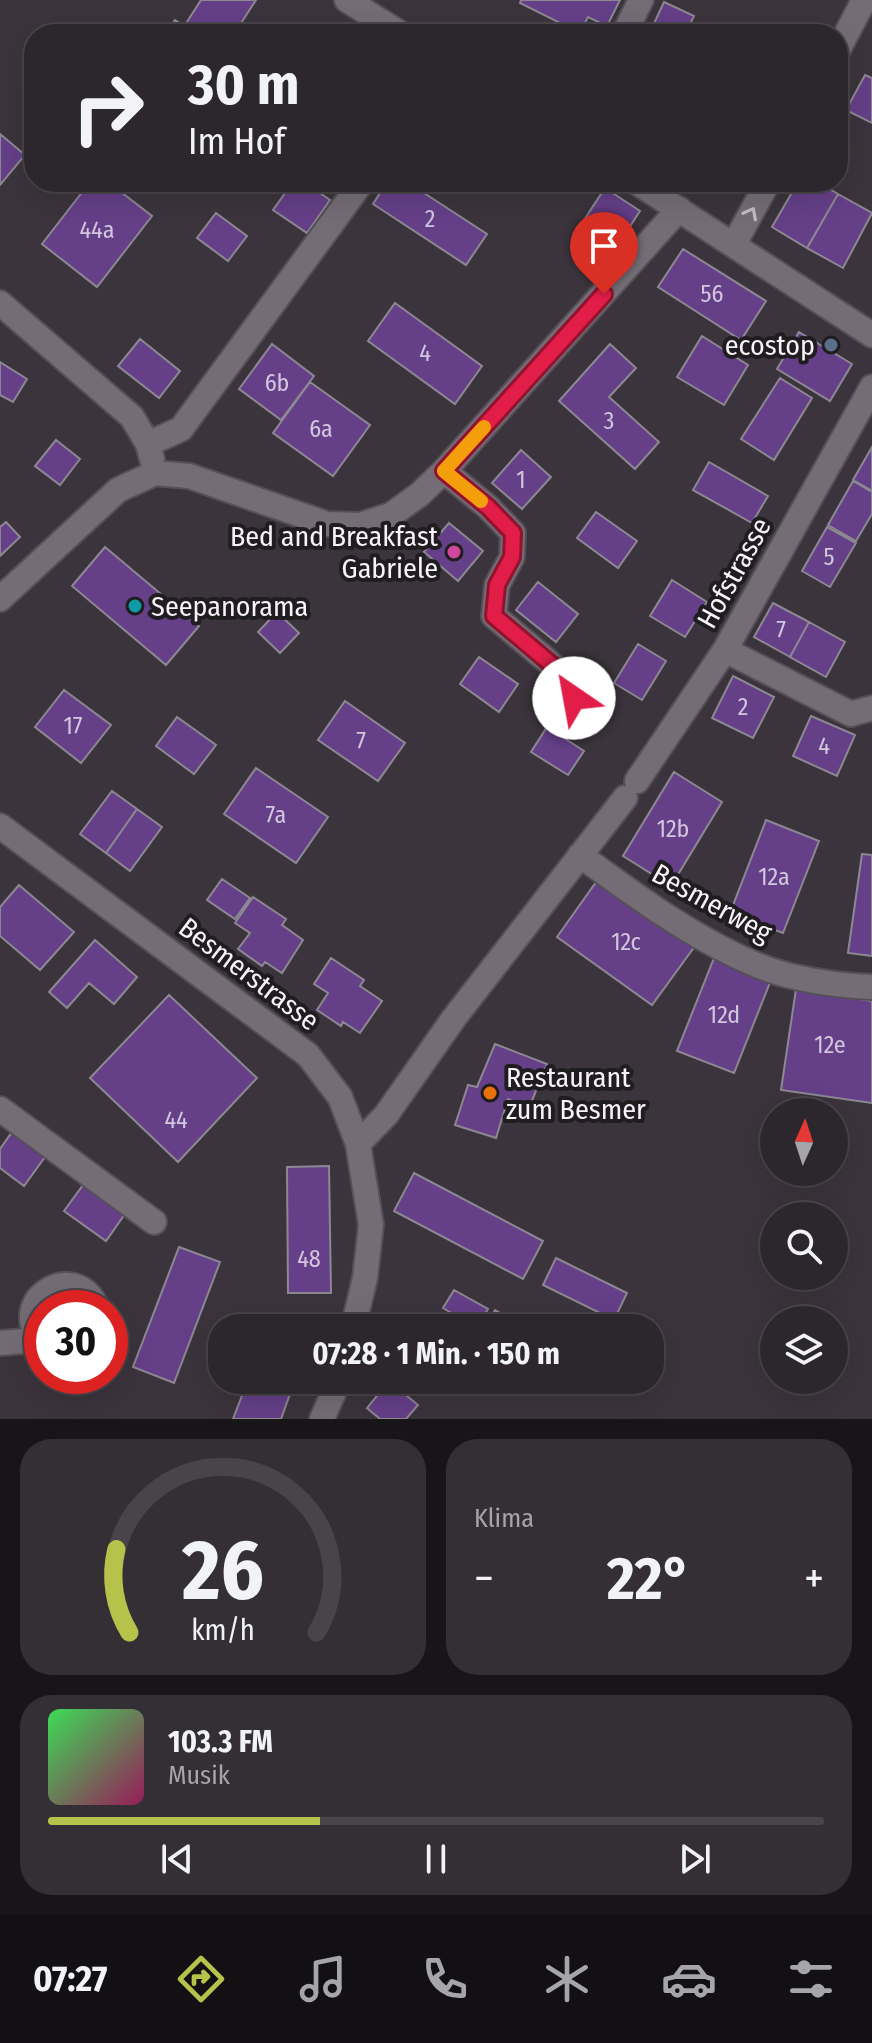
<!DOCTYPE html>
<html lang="de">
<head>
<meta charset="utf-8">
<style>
	body { margin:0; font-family:"Fira Sans Condensed",sans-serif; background:#342f35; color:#f1f3f6; height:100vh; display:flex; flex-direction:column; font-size:30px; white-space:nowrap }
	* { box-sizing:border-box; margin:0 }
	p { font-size:26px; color:#a6a5aa }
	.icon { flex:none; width:44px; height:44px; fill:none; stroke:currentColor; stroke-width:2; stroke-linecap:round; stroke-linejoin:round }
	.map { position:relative; height:1419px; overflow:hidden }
	.panel { display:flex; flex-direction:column; gap:20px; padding:20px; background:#181519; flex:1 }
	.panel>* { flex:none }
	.top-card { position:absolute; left:24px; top:24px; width:824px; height:168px; border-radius:32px; box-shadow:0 8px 32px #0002,0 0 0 2px #484449; background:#2c272d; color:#f1f3f6; overflow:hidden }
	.needle { width:52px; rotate:3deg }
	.controls { position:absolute; left:760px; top:1098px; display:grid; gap:16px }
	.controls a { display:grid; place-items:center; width:88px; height:88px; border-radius:50%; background:#2c272d; box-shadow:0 8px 32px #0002,0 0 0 2px #484449; font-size:40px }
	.speed { position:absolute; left:24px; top:1290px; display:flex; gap:16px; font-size:40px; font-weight:700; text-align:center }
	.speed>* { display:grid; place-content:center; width:104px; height:104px; border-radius:50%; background:#2c272d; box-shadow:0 8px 32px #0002,0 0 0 2px #484449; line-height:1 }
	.speed .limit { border:12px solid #d22; background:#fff; color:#111 }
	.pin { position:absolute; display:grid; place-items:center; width:68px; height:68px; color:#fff; margin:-82px -34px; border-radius:50% 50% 50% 0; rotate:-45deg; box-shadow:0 0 8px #0007 }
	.pin .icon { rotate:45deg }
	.me { position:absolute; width:88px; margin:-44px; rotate:327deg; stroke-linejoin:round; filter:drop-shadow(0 0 6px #0008) }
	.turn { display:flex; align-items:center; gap:28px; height:168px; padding:0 32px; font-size:36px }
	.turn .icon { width:104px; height:104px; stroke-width:2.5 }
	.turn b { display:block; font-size:56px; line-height:68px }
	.big { font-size:60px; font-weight:700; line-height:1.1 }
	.panel .tile { flex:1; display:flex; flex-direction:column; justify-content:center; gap:12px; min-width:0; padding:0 28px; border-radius:32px; background:#342f35 }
	.panel .dial { align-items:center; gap:0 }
	.dial svg { height:208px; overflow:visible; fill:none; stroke:#484449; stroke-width:7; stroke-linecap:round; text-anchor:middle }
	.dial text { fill:#f1f3f6; stroke:none }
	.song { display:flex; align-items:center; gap:24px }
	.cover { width:96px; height:96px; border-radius:12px; background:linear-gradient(135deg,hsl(130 70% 55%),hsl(330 70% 35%)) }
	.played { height:8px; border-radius:4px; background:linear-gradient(90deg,#b6c249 35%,#484449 35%) }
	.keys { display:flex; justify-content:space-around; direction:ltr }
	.heat { display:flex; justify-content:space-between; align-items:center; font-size:44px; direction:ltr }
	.panel .tiles { flex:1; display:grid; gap:20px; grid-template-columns:1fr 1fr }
	.tile:last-child { grid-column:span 2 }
	.trip { position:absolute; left:208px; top:1314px; width:456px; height:80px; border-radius:32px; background:#2c272d; box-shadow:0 8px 32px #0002,0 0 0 2px #484449; font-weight:700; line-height:80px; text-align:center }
	.tabs { display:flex; height:128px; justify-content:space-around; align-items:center; background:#121012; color:#a6a5aa }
	.tabs .icon { width:56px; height:56px }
	.tabs .active { color:#b6c249 }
	.tabs b { font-size:36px; color:#f1f3f6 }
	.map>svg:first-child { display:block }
	.building { fill:#653f88; stroke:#8c8892; stroke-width:2 }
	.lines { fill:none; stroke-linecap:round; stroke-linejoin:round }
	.minor-casing { stroke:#555056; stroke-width:28 }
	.minor { stroke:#746d76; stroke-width:24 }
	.oneway { stroke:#c3bdc4 }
	.route-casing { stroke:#92132f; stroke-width:20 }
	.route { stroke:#e11d48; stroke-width:14 }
	.slow { stroke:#f59e0b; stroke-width:14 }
	.service-dot { fill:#5c6f8a; stroke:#201d21; stroke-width:3 }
	.hotel-dot { fill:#d1479c; stroke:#201d21; stroke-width:3 }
	.culture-dot { fill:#0f9aa8; stroke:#201d21; stroke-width:3 }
	.food-dot { fill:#e8710a; stroke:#201d21; stroke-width:3 }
	.labels { text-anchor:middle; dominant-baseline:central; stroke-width:8; stroke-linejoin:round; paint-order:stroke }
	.number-label { font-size:24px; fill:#d2c6dc }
	.poi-label { font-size:28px; fill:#f7f3f8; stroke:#201d21; text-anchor:end }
	.street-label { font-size:28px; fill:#f7f3f8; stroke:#201d21 }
</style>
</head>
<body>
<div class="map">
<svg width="872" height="1419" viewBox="0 0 872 1419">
	<rect width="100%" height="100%" fill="#3b343c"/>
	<path class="building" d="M201,0H256L234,34H199L185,25Z
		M521,0H620L607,26L588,17L580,33L520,3Z
		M664,2L694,16L685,34H649Z
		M175,20L197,34H166Z
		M865,75L872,78V123L846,110Z
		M0,134L25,155L0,185Z
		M90,182H108L152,216L97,287L42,244Z
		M293,182H304L330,200L307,233L273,210Z
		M387,182H407L487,234L466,265L373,204Z
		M798,182H818L838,194L807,248L772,227Z
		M605,188L640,211L619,243L584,220Z
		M838,194L872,213L843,268L807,248Z
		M216,213L247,236L228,261L197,238Z
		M683,249L766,301L741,340L658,287Z
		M395,303L482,366L455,404L368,341Z
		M799,332L852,364L830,401L777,369Z
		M702,336L748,365L724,405L677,377Z
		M140,339L180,371L159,398L118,366Z
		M272,344L314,376L281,420L239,389Z
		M610,344L636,368L609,397L659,442L635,469L559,401Z
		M0,362L27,379L13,402L0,395Z
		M780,378L812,398L774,460L741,439Z
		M310,382L370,425L333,476L273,433Z
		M56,440L80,459L60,485L35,466Z
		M872,447V491L853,480Z
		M521,450L551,477L522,509L492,483Z
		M709,462L768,496L752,523L693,490Z
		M853,481L872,492V514L856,541L828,525Z
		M596,512L637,541L618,568L577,538Z
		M6,522L20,537L0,556V527Z
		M449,523L483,551L458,581L424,552Z
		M827,527L856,543L830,587L802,571Z
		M105,547L199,626L166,665L72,586Z
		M672,580L707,602L685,637L650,616Z
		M538,582L578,614L556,642L516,610Z
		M773,603L809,622L790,657L754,637Z
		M277,612L299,633L280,653L258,632Z
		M809,622L845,642L826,677L790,657Z
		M638,644L666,661L642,700L614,683Z
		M479,657L518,684L499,712L460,684Z
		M733,676L774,697L753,738L712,718Z
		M64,690L111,725L81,763L35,727Z
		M345,701L405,743L378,781L318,740Z
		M811,716L855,735L837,776L793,756Z
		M177,717L216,745L194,774L156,746Z
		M547,727L584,751L568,775L531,752Z
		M256,768L328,817L296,863L224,814Z
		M674,772L722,802L671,886L623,856Z
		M112,791L137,809L106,853L80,834Z
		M137,809L162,827L130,871L106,853Z
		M766,820L819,841L783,933L730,913Z
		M862,854L872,855V956L848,953Z
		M599,878L695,946L652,1005L557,937Z
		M222,879L250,898L235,919L207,900Z
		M19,885L74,932L40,970L0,936V907Z
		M253,897L286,919L282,925L303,940L282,973L265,962L262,966L238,949L250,933L235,923Z
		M95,940L137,977L114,1004L89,983L67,1008L49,992Z
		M331,958L364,980L360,986L382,1001L360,1033L343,1022L341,1026L317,1010L328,993L314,984Z
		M714,958L771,980L734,1073L677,1051Z
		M796,989L872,1001V1103L781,1090Z
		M169,995L257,1078L178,1162L90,1078Z
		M495,1044L547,1064L529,1108L508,1099L496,1138L455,1125L468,1085L477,1087Z
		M12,1132L45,1157L24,1186L0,1168V1149Z
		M329,1166L331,1293H288L287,1167Z
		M414,1173L543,1241L523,1279L394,1211Z
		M86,1181L127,1211L106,1241L64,1211Z
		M179,1247L220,1262L174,1383L133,1367Z
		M556,1258L627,1293L614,1320L543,1285Z
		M454,1290L488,1309L477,1328L443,1308Z
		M495,1310L526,1328H484Z
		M248,1380H295L281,1419H233Z
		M389,1381L418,1405L406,1419H380L367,1408Z"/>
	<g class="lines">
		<defs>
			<path id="minor" d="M347,0L401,34
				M624,34L641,0
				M838,50L864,0
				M636,182L872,335
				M734,244L768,182
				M0,303L132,417L148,444L152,459
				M148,444L181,429L362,182
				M444,471L488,507L513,533L512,557L497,585L494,616L570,680L578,716
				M0,599L118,490L155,473L189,476L327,524L360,525L391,515L420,494L444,471L679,209
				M725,650L851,714L872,708
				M637,781L725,650L872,387
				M0,826L308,1055L340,1097L358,1144L371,1225L365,1278L353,1328
				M580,855C634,895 690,936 752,963C788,979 833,985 872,987
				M0,1109L154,1222
				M358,1144L386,1115L454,1018L625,798
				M42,1342C6,1300 76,1257 97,1308
				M0,1343L25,1341L38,1337
				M322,1419L339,1380"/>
		</defs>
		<use href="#minor" class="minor-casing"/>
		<use href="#minor" class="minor"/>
	</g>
	<defs><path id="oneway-chevron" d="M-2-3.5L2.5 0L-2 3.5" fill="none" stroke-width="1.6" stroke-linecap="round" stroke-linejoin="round" transform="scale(2)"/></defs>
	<use class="oneway" href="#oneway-chevron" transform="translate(751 213) rotate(-62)"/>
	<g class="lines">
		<defs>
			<path id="route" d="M574,698L570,680L494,616L497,585L512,557L513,533L488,507L444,471L604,294"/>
		</defs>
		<use href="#route" class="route-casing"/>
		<use href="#route" class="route"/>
		<path class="slow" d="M481,501L444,471L484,427"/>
	</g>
	<circle class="service-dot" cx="831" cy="345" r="8"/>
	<circle class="hotel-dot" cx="454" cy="552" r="8"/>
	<circle class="culture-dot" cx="135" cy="606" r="8"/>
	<circle class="food-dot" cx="490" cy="1093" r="8"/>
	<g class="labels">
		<g class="number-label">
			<text x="430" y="219">2</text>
			<text x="97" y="230">44a</text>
			<text x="712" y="294">56</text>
			<text x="425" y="353">4</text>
			<text x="277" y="383">6b</text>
			<text x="609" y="421">3</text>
			<text x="321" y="429">6a</text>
			<text x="521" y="480">1</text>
			<text x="829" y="557">5</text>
			<text x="781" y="630">7</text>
			<text x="743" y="707">2</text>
			<text x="73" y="726">17</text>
			<text x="361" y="741">7</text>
			<text x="824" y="746">4</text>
			<text x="276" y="815">7a</text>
			<text x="673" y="829">12b</text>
			<text x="774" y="877">12a</text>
			<text x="626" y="942">12c</text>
			<text x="724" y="1015">12d</text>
			<text x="830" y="1045">12e</text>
			<text x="176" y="1120">44</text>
			<text x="309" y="1259">48</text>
		</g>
		<g class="poi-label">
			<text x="815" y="345">ecostop</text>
			<text x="438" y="536">Bed and Breakfast<tspan x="438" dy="32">Gabriele</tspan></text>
			<text x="151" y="606" text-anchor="start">Seepanorama</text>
			<text x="506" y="1077" text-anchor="start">Restaurant<tspan x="506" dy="32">zum Besmer</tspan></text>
		</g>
		<g class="street-label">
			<text transform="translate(734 573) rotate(-61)">Hofstrasse</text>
			<text transform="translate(712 903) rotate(29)">Besmerweg</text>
			<text transform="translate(249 974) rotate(37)">Besmerstrasse</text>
		</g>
	</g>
</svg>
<div class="controls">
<a><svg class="needle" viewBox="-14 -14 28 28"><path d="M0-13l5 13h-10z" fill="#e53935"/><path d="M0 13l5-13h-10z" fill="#a6a5aa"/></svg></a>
<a><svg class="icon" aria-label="search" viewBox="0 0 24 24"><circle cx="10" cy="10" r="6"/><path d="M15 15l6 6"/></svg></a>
<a><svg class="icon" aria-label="layers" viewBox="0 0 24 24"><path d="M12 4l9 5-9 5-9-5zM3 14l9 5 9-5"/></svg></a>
</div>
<div class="speed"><div class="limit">30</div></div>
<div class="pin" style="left:604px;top:294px;background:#d93025"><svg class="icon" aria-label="arrive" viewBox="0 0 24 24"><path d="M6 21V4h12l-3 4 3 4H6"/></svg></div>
<svg class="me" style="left:574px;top:698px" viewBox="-20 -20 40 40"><circle r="19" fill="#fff"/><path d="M0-13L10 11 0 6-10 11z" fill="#e11d48"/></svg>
<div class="trip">07:28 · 1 Min. · 150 m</div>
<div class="top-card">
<div class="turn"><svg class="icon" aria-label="right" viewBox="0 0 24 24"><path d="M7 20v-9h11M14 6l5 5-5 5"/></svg><div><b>30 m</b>Im Hof</div></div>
</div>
</div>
<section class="panel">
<div class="tiles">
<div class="tile dial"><svg viewBox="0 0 100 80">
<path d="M14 69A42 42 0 1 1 86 69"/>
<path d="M14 69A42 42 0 0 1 9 37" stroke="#b6c249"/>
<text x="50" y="56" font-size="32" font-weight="700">26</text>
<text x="50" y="72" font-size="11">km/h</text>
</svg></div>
<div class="tile"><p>Klima</p>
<div class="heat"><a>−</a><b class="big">22°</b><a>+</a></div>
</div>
<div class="tile">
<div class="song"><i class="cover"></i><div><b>103.3 FM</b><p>Musik</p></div></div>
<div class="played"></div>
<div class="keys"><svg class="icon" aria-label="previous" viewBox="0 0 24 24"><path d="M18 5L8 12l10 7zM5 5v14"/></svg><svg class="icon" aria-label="pause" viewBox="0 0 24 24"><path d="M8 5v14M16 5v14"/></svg><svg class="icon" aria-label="next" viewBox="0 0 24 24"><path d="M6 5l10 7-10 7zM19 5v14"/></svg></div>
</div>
</div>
</section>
<nav class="tabs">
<b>07:27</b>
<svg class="icon active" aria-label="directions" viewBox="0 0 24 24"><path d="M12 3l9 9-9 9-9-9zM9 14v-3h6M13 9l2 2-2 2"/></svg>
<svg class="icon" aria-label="music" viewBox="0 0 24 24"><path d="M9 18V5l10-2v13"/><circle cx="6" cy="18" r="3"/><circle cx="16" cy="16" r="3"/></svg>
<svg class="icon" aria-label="phone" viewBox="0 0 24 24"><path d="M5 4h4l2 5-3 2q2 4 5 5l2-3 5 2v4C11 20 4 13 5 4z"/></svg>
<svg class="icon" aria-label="climate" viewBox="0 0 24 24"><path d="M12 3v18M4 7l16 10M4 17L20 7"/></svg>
<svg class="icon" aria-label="car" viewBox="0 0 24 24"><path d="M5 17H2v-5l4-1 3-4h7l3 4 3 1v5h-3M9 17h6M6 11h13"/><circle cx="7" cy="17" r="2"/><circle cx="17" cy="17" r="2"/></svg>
<svg class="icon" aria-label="filters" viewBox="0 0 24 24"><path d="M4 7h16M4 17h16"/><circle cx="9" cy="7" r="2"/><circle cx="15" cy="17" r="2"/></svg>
</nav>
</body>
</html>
